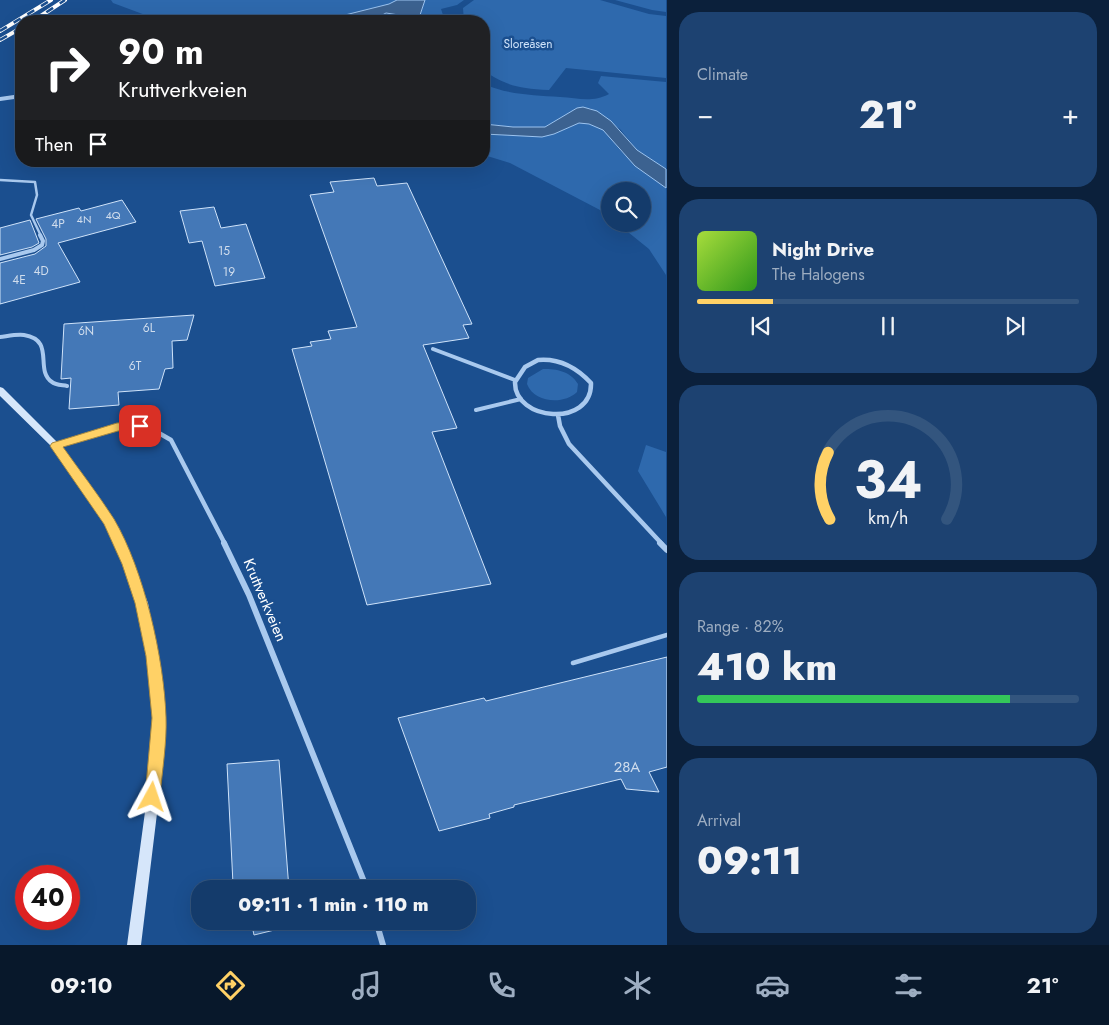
<!DOCTYPE html>
<html lang="en">
<head>
<meta charset="utf-8">
<style>
	body { margin:0; font-family:Jost,sans-serif; background:#1d4271; color:#f1f3f6; height:100vh; display:flex; flex-direction:column; font-size:19px; white-space:nowrap }
	* { box-sizing:border-box; margin:0 }
	p { font-size:16px; color:#9dadc1 }
	.icon { flex:none; width:28px; height:28px; fill:none; stroke:currentColor; stroke-width:2; stroke-linecap:round; stroke-linejoin:round }
	.map { position:relative; flex:1; overflow:hidden }
	.side { display:flex; flex-direction:column; gap:12px; padding:12px; background:#0b203b; width:442px }
	.side>* { flex:none }
	.top-card { position:absolute; left:15px; top:15px; width:475px; height:152px; border-radius:20px; box-shadow:0 5px 20px #0002,0 0 0 1px #33557e; background:#202124; color:#fff; overflow:hidden }
	.tools { position:absolute; left:601px; top:182px; display:grid; gap:10px }
	.tools a { display:grid; place-items:center; width:50px; height:50px; border-radius:50%; background:#143b6b; box-shadow:0 5px 20px #0002,0 0 0 1px #33557e; font-size:25px }
	.speed { position:absolute; left:15px; top:865px; display:flex; gap:10px; font-size:25px; font-weight:700; text-align:center }
	.speed>* { display:grid; place-content:center; width:65px; height:65px; border-radius:50%; background:#143b6b; box-shadow:0 5px 20px #0002,0 0 0 1px #33557e; line-height:1 }
	.speed .limit { border:8px solid #d22; background:#fff; color:#111 }
	.pin { position:absolute; display:grid; place-items:center; width:42px; height:42px; color:#fff; margin:-21px; border-radius:10px; box-shadow:0 2px 8px #0006 }
	.me { position:absolute; width:55px; margin:-28px; rotate:5deg; stroke-linejoin:round; filter:drop-shadow(0 0 4px #0008) }
	.turn { display:flex; align-items:center; gap:18px; height:105px; padding:0 20px; font-size:22px }
	.turn .icon { width:65px; height:65px; stroke-width:2.5 }
	.turn b { display:block; font-size:35px; line-height:42px }
	.then { display:flex; align-items:center; height:48px; padding:0 20px; background:#0003; gap:10px; font-size:19px }
	.big { font-size:38px; font-weight:800; line-height:1.1 }
	.side .card { flex:1; display:flex; flex-direction:column; justify-content:center; gap:8px; min-width:0; padding:0 18px; border-radius:20px; background:#1d4271 }
	.side .dial { align-items:center; gap:0 }
	.dial svg { height:130px; overflow:visible; fill:none; stroke:#33557e; stroke-width:7; stroke-linecap:round; text-anchor:middle }
	.dial text { fill:#f1f3f6; stroke:none }
	.song { display:flex; align-items:center; gap:15px }
	.cover { width:60px; height:60px; border-radius:8px; background:linear-gradient(135deg,hsl(80 70% 55%),hsl(110 70% 35%)) }
	.played { height:5px; border-radius:2px; background:linear-gradient(90deg,#ffd166 20%,#33557e 20%) }
	.keys { display:flex; justify-content:space-around; direction:ltr }
	.heat { display:flex; justify-content:space-between; align-items:center; font-size:28px; direction:ltr }
	.charge { height:8px; border-radius:4px; background:linear-gradient(90deg,#34c759 82%,#33557e 0) }
	.trip { position:absolute; left:191px; top:880px; width:285px; height:50px; border-radius:20px; background:#143b6b; box-shadow:0 5px 20px #0002,0 0 0 1px #33557e; font-weight:800; line-height:50px; text-align:center }
	.tabs { display:flex; height:80px; justify-content:space-around; align-items:center; background:#08182b; color:#9dadc1 }
	.tabs .icon { width:35px; height:35px }
	.tabs .on { color:#ffd166 }
	.tabs b { font-size:22px; color:#f1f3f6 }
	main { display:flex; flex:1; min-height:0 }
	.map>svg:first-child { display:block }
	.green { fill:#2e69ad }
	.water { fill:#3c6290; stroke:#9cc4f0 }
	.building { fill:#4478b7; stroke:#cfe3fa }
	.lines { fill:none; stroke-linecap:round; stroke-linejoin:round }
	.lane-far2 { stroke:#a9c9ee; stroke-width:2.5 }
	.lane-far1 { stroke:#a9c9ee; stroke-width:4 }
	.lane { stroke:#a9c9ee; stroke-width:4.5 }
	.street-far2 { stroke:#a9c9ee; stroke-width:4 }
	.street-far1 { stroke:#a9c9ee; stroke-width:4.5 }
	.street { stroke:#a9c9ee; stroke-width:6 }
	.secondary { fill:#d6e6fa; fill-rule:evenodd }
	.rail-casing { stroke:#fff; stroke-width:4 }
	.rail { stroke:#1b4f8f; stroke-width:2.5; stroke-dasharray:8; stroke-linecap:butt }
	.route { fill:#ffd166; stroke:#a68842 }
	.labels { text-anchor:middle; dominant-baseline:central; stroke-width:5; stroke-linejoin:round; paint-order:stroke }
	.far-number-label { font-size:11px; fill:#d0dded }
	.far-park-label { font-size:12px; fill:#cfe3fa; stroke:#1b4f8f }
	.number-label { font-size:12px; fill:#d0dded }
	.street-label { font-size:15px; fill:#fff; stroke:#1b4f8f }
	.near-number-label { font-size:15px; fill:#d0dded }
</style>
</head>
<body>
<main>
<div class="map">
<svg width="667" height="945" viewBox="0 0 667 945">
	<rect width="100%" height="100%" fill="#1b4f8f"/>
	<path class="green" d="M111,0H397L389,4L321,21H158L148,16L113,3Z
		M425,0H464L457,5L441,9L445,21H418Z
		M474,0H600L649,14L666,16V78L566,68L549,90C519,88 509,87 484,71V21H464L463,8Z
		M615,0H666V12L652,10Z
		M601,76L666,82V169L637,150L620,129L590,108H577L545,127H513L484,124V84C508,95 534,95 560,97C578,98 592,103 609,94L598,83Z
		M579,123C607,121 610,143 627,157C639,168 654,177 666,188V275L649,249L618,224H642V191H610V217L600,210L510,163L484,155V134L542,137L554,134Z
		M543,369C557,369 570,371 578,384L577,392C564,405 534,403 527,384L528,378Z
		M646,445L666,452V517L638,471Z"/>
	<path class="water" d="M397,0H425L418,21H402L399,15L386,13L371,21H321L389,4Z
		M583,107L597,111L611,121L637,150L666,169V188L635,166L603,130L589,124L579,123L554,134L542,137L484,134V124L513,127H545L577,108Z"/>
	<path class="building" d="M374,178L377,186L407,183L472,324L463,325L469,338L423,345L457,428L432,432L491,584L367,605L292,349L312,346L310,342L331,339L328,331L357,327L310,195L334,192L330,182Z
		M122,200L136,222L58,243L80,282L0,304V263L35,254L46,246V239L36,219L79,208L81,211Z
		M214,207L221,228L246,224L265,278L215,286L202,241L189,243L180,211Z
		M30,220L39,243L32,247L0,255V228Z
		M194,315L187,340L172,341L173,368L165,369L159,389L118,392L119,405L69,409L71,378L61,379L64,324Z
		M667,657V767L649,772L659,792L626,789L621,779L514,805V807L489,814L490,818L439,831L398,718L484,698L486,701Z
		M279,760L289,889H244L243,883L233,884L227,764Z
		M251,921H291V926L254,935Z"/>
	<g class="lines">
		<path class="lane-far2" d="M0,180L35,182L37,195L31,215L41,236"/>
		<path class="lane-far1" d="M0,259L34,250L42,245L43,241L40,235
			M0,337C8,336 17,334 24,335C56,340 34,370 52,382C55,385 62,385 67,386
			M433,349L515,380
			M476,410L521,399"/>
		<path class="lane" d="M573,663L667,635"/>
		<path class="street-far2" d="M0,99L21,96"/>
		<path class="street-far1" d="M538,360C560,358 577,368 591,383C592,428 514,421 515,382L525,367Z
			M558,415L560,426L569,444L662,544
			M56,446L86,435L130,426L150,428L171,440L225,544"/>
		<path class="street" d="M224,543L249,595L367,889
			M660,543L667,550
			M376,921L383,945"/>
		<path class="secondary" d="M0,387L3,388L59,444L113,519L133,564L148,603L158,656L165,718L159,797L141,945H127L147,797L153,718L146,656L136,603L123,564L104,524L53,448L0,396Z"/>
		<defs>
			<path id="rail" d="M33,21L65,0
				M0,31L51,0
				M0,40L21,28"/>
		</defs>
		<use href="#rail" class="rail-casing"/>
		<use href="#rail" class="rail"/>
	</g>
	<path class="route" d="M140,422L144,423L145,426L144,428L118,431L63,447C80,471 98,494 114,519C144,570 164,658 166,717C167,743 162,771 160,797L158,801L152,803L147,801L145,797L152,718L146,656L135,603L122,564L104,524L50,446L52,443L117,423Z"/>
	<g class="labels">
		<g class="far-number-label">
			<text x="113" y="215">4Q</text>
			<text x="84" y="219">4N</text>
		</g>
		<g class="far-park-label">
			<text x="528" y="44">Sloreåsen</text>
		</g>
		<g class="number-label">
			<text x="58" y="224">4P</text>
			<text x="224" y="251">15</text>
			<text x="41" y="271">4D</text>
			<text x="229" y="272">19</text>
			<text x="19" y="280">4E</text>
			<text x="149" y="328">6L</text>
			<text x="86" y="331">6N</text>
			<text x="135" y="366">6T</text>
		</g>
		<g class="street-label">
			<text transform="translate(265 600) rotate(67)">Kruttverkveien</text>
		</g>
		<g class="near-number-label">
			<text x="627" y="767">28A</text>
		</g>
	</g>
</svg>
<div class="tools">
<a><svg class="icon" aria-label="search" viewBox="0 0 24 24"><circle cx="10" cy="10" r="6"/><path d="M15 15l6 6"/></svg></a>
</div>
<div class="speed"><div class="limit">40</div></div>
<div class="pin" style="left:140px;top:426px;background:#d93025"><svg class="icon" aria-label="arrive" viewBox="0 0 24 24"><path d="M6 21V4h12l-3 4 3 4H6"/></svg></div>
<svg class="me" style="left:152px;top:797px" viewBox="-20 -20 40 40"><path d="M0-17L14 15 0 8-14 15z" fill="#ffd166" stroke="#fff" stroke-width="4"/></svg>
<div class="trip">09:11 · 1 min · 110 m</div>
<div class="top-card">
<div class="turn"><svg class="icon" aria-label="right" viewBox="0 0 24 24"><path d="M7 20v-9h11M14 6l5 5-5 5"/></svg><div><b>90 m</b>Kruttverkveien</div></div>
<div class="then">Then<svg class="icon" aria-label="arrive" viewBox="0 0 24 24"><path d="M6 21V4h12l-3 4 3 4H6"/></svg></div>
</div>
</div>
<section class="side">
<div class="card"><p>Climate</p>
<div class="heat"><a>−</a><b class="big">21°</b><a>+</a></div>
</div>
<div class="card">
<div class="song"><i class="cover"></i><div><b>Night Drive</b><p>The Halogens</p></div></div>
<div class="played"></div>
<div class="keys"><svg class="icon" aria-label="previous" viewBox="0 0 24 24"><path d="M18 5L8 12l10 7zM5 5v14"/></svg><svg class="icon" aria-label="pause" viewBox="0 0 24 24"><path d="M8 5v14M16 5v14"/></svg><svg class="icon" aria-label="next" viewBox="0 0 24 24"><path d="M6 5l10 7-10 7zM19 5v14"/></svg></div>
</div>
<div class="card dial"><svg viewBox="0 0 100 80">
<path d="M14 69A42 42 0 1 1 86 69"/>
<path d="M14 69A42 42 0 0 1 13 28" stroke="#ffd166"/>
<text x="50" y="56" font-size="32" font-weight="700">34</text>
<text x="50" y="72" font-size="11">km/h</text>
</svg></div>
<div class="card"><p>Range · 82%</p><b class="big">410 km</b><div class="charge"></div></div>
<div class="card"><p>Arrival</p><b class="big">09:11</b></div>
</section>
</main>
<nav class="tabs">
<b>09:10</b>
<svg class="icon on" aria-label="directions" viewBox="0 0 24 24"><path d="M12 3l9 9-9 9-9-9zM9 14v-3h6M13 9l2 2-2 2"/></svg>
<svg class="icon" aria-label="music" viewBox="0 0 24 24"><path d="M9 18V5l10-2v13"/><circle cx="6" cy="18" r="3"/><circle cx="16" cy="16" r="3"/></svg>
<svg class="icon" aria-label="phone" viewBox="0 0 24 24"><path d="M5 4h4l2 5-3 2q2 4 5 5l2-3 5 2v4C11 20 4 13 5 4z"/></svg>
<svg class="icon" aria-label="climate" viewBox="0 0 24 24"><path d="M12 3v18M4 7l16 10M4 17L20 7"/></svg>
<svg class="icon" aria-label="car" viewBox="0 0 24 24"><path d="M5 17H2v-5l4-1 3-4h7l3 4 3 1v5h-3M9 17h6M6 11h13"/><circle cx="7" cy="17" r="2"/><circle cx="17" cy="17" r="2"/></svg>
<svg class="icon" aria-label="filters" viewBox="0 0 24 24"><path d="M4 7h16M4 17h16"/><circle cx="9" cy="7" r="2"/><circle cx="15" cy="17" r="2"/></svg>
<b>21°</b>
</nav>
</body>
</html>
